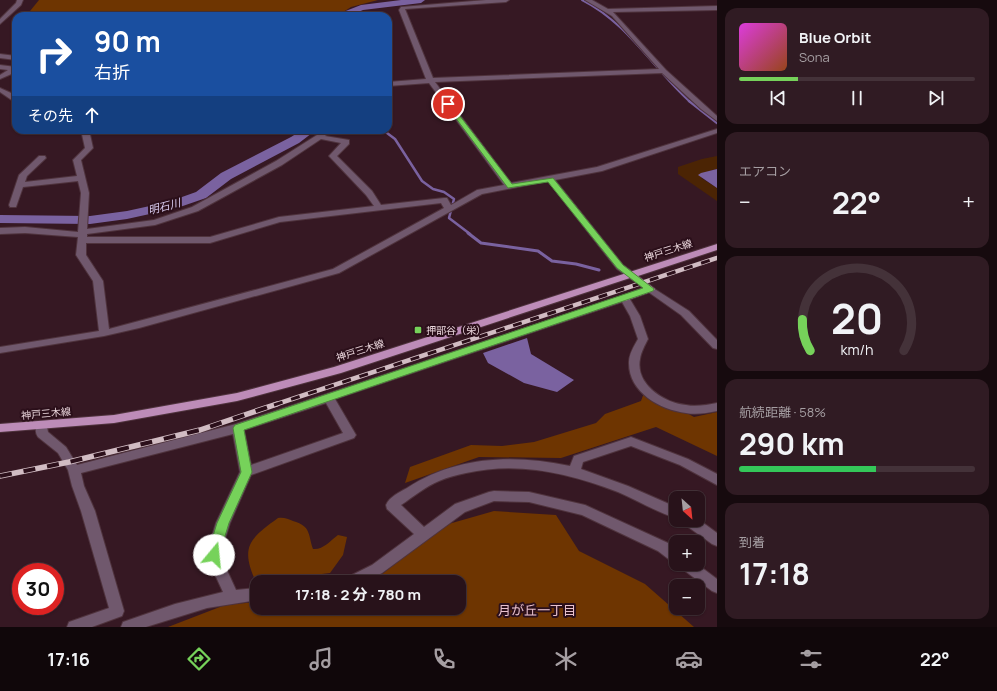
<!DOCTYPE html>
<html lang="ja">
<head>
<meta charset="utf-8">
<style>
	body { margin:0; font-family:Manrope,"Noto Sans JP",sans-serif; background:#301b23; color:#f1f3f6; height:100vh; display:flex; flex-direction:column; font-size:15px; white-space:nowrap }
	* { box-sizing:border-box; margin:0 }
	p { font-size:13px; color:#a59ea2 }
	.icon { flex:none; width:22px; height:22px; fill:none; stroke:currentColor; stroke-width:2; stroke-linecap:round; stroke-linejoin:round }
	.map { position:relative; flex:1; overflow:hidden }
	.details { display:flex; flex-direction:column; gap:8px; padding:8px; background:#160a0e; width:280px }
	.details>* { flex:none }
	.hud { position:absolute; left:12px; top:12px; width:380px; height:122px; border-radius:12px; box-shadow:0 1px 3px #0004,0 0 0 1px #443239; background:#1a4fa0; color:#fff; overflow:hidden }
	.needle { width:26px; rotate:153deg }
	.tools { position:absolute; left:669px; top:491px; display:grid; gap:8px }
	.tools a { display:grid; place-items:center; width:36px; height:36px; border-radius:8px; background:#28121a; box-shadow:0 1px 3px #0004,0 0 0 1px #443239; font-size:20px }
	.speed { position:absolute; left:12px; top:563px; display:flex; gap:8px; font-size:20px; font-weight:700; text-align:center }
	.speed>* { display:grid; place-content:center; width:52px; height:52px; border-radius:50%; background:#28121a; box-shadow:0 1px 3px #0004,0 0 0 1px #443239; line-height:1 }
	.speed .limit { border:6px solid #d22; background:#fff; color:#111 }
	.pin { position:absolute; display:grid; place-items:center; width:34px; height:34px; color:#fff; margin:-17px; border:2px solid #fff; border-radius:50%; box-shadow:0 1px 4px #0007 }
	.me { position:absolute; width:44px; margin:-22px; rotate:17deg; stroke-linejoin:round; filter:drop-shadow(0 0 3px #0008) }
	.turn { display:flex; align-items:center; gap:14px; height:84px; padding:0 16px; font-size:18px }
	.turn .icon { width:52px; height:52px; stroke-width:2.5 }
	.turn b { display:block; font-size:28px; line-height:34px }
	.then { display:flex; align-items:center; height:38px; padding:0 16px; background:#0003; gap:8px; font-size:15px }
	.big { font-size:30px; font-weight:700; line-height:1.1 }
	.details .tile { flex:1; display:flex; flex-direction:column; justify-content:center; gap:6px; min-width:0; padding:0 14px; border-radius:12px; background:#301b23 }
	.details .dial { align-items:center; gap:0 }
	.dial svg { height:104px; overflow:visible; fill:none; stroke:#443239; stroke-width:7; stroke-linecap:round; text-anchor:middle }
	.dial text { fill:#f1f3f6; stroke:none }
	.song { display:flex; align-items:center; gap:12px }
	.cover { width:48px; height:48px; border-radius:6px; background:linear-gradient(135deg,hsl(300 70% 55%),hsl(20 70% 35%)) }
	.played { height:4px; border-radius:2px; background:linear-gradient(90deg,#76d25a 25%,#443239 25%) }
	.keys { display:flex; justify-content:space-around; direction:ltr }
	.heat { display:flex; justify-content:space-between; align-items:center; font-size:22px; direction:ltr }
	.charge { height:6px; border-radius:3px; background:linear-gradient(90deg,#34c759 58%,#443239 0) }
	.trip { position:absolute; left:250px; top:575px; width:216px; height:40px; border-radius:12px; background:#28121a; box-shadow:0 1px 3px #0004,0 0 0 1px #443239; font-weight:700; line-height:40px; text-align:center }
	.tab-bar { display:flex; height:64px; justify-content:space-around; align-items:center; background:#10070a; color:#a59ea2 }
	.tab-bar .icon { width:28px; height:28px }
	.tab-bar .selected { color:#76d25a }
	.tab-bar b { font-size:18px; color:#f1f3f6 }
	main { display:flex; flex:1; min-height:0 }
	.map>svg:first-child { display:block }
	.green { fill:#4b2404 }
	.forest { fill:#6e3501 }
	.water { fill:#7a62a0 }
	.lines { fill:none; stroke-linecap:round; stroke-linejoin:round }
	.stream-far2 { stroke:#7a62a0; stroke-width:2 }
	.stream-far1 { stroke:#7a62a0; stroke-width:2.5 }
	.stream { stroke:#7a62a0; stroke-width:3 }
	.river { fill:#7a62a0; fill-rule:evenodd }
	.minor-casing { stroke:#4f333d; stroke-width:2 }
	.major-casing { stroke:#4f333d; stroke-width:2 }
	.minor { fill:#70586d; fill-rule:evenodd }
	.major { fill:#bd8cb8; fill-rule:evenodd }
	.rail-far1-casing { stroke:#d1bcc3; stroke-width:4.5 }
	.rail-casing { stroke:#d1bcc3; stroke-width:5.5 }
	.rail-far1 { stroke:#2b0f1a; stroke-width:3; stroke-dasharray:9; stroke-linecap:butt }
	.rail { stroke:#2b0f1a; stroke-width:4; stroke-dasharray:12; stroke-linecap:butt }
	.route { fill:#76d25a; stroke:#4d883a }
	.poi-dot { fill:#76d25a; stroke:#2b0f1a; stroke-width:1.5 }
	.labels { text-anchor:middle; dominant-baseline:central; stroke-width:4; stroke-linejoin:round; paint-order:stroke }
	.street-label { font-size:10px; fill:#ebd7dd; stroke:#2b0f1a }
	.poi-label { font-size:10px; fill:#ebd7dd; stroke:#2b0f1a; text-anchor:start }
	.water-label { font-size:11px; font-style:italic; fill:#dacdf1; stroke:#2b0f1a }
	.near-neighbourhood-label { font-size:13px; fill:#e9c1cd; stroke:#2b0f1a }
</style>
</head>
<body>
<main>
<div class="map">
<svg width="717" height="627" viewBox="0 0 717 627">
	<rect width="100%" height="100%" fill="#361823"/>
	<path class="green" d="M717,156V169L712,170L701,178L717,188V201L678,174V167L702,159Z"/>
	<path class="forest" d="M39,0H378L351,7L337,16H26Z
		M645,390L694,417L717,412V456L656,427L561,458L479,457L405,483L410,467L471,445L502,446L534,442L596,423L605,414L641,401Z
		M494,511L556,515L579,551L645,584L694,627H168L225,605L257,602V608H459V582H372L445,525Z
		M278,518C284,517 288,519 293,521C311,526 308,534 313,549C323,550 330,541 338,535L347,537L343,555L330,573L256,582C240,547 249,539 278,518Z"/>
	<path class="water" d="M717,169V188L698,175L701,173Z
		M527,338L531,354L574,380L557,392L524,383L488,363L483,353Z"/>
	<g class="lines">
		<path class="stream-far2" d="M582,0C628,23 653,69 690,102"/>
		<path class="stream-far1" d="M689,101L717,123
			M383,130L395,139L422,181L433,189L444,192L454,199L449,218L470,234"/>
		<path class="stream" d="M468,233L481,243L538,251L552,261L576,264L599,270"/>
		<path class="river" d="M401,0H425L421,3L363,10L349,16H336L338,14L361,5Z
			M302,130H316L299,143L231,179L206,198L177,208L127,219L90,224L0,223V215L90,216L127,211L168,202L196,192L221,173L291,137Z"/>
		<defs>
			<path id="minor" d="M17,0H23L21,5L0,24V19L16,3Z
				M486,0H509L506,2L405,9L433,78L659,69L612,16L585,0H592L608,9L717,6V10L613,12L666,70L717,116V121L701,109L662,73L435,82L511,183L597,167L717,129V133L602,171L555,180L623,265L637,275L639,277L637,279H631L617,269L548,181L482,194L339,273L139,328L104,336L0,353V347L99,331L93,281L76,255L78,237L25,233L0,234V228L25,227L78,232L81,193L78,181L23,187L16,207H10L9,205L19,175L39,156H45L46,158L27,176L25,182L77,176L73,160L85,148L81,130H89L93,148L81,160L89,193L87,229L154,220L192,207L276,161L317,135L323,130H331L325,136L349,140V144L337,156L372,191L381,205L444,198H447L451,205L477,190L504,185L429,83L388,86V82L426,79L399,10L401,7ZM321,139L341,143L329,156L366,195L374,206L279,217L210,237H87V234L155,225L198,211L282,165ZM441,203L444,208L333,269L109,329L103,281L86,255V243H210L280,222Z
				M0,54L16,56V60L0,58Z
				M0,65L16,67V72L0,79V75L8,70L0,69Z
				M0,88L11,93L16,97V103L0,92Z
				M650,286L689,311L717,340V349L713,348L681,315L647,291L645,289Z
				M625,295L628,296L640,316L648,339C645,345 641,352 640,359C635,384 664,403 686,405C696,407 707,405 717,403V411C707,413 696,415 686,413C660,410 628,392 629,362C629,354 634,346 638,339L630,316L622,302L335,399L356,435L354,438L251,475L230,523L220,555L236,590L257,588V600L207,608L146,627H121L123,622L175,604L223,592L206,555L216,523L240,472L233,434L81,473L84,486L95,511L124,611L122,616L92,627H67L69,622L109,608L81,511L72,486L68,470L58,453L38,437C35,433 35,427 38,422L42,421L46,422L48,432L66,447L77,465L236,424ZM326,403L343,433L251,465L244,430Z
				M631,437L688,459L717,474V485L680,465L631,446L583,462L581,469L628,486L676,507V518C656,512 637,500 618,492C568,473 518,461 466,473C457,475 448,477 439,481C426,486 413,497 401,505L424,527L455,504L489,492L494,491L529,492L585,505L668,543L676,549V563L671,561L658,551L582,515L529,502L494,501L465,512L382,573L365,582H344L346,578L372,565L414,534L387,509L386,505C389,497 400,492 407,488C456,456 514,454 570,466L574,456Z
				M698,519L717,533V546L712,544L684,524L682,520Z
				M679,564H697L717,579V593L712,591L681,568Z"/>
			<path id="major" d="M717,244V250L638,276L655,289L653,291L628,300L625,301L620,298L622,296L643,288L630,278L341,373L237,401L114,423L0,432V424L114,415L237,393L334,367Z"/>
		</defs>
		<use href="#minor" class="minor-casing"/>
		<use href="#major" class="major-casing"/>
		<use href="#minor" class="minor"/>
		<use href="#major" class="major"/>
		<defs>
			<path id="rail-far1" d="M274,405L717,258"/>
			<path id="rail" d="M0,476L69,462L200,430L277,404"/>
		</defs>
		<use href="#rail-far1" class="rail-far1-casing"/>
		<use href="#rail" class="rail-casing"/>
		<use href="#rail-far1" class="rail-far1"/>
		<use href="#rail" class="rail"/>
	</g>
	<path class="route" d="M446,103H450L512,184L553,178L623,265L654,289L653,291L244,430L252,472L229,523L218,559L214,560L209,559L207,555L217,523L241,472L233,428L235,425L643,288L617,268L548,182L508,188L446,105Z"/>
	<rect class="poi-dot" x="414" y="326" width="8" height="8" rx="2"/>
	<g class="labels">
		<g class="street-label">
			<text transform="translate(668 250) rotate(-18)">神戸三木線</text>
			<text transform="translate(360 350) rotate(-18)">神戸三木線</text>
			<text transform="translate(46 413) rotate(-5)">神戸三木線</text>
		</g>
		<g class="poi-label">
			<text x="426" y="330">押部谷（栄）</text>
		</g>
		<g class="water-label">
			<text transform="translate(164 206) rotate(-15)">明石川</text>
		</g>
		<g class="near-neighbourhood-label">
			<text x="537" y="610">月が丘一丁目</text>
		</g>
	</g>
</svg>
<div class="tools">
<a><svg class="needle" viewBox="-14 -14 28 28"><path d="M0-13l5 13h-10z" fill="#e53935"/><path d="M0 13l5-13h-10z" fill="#a59ea2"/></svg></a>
<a>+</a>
<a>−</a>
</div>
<div class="speed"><div class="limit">30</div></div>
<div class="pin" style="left:448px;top:104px;background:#d93025"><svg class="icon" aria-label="arrive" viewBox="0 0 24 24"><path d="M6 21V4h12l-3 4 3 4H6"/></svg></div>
<svg class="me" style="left:214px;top:555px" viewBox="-20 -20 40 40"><circle r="19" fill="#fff"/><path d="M0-13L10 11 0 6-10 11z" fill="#76d25a"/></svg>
<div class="trip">17:18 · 2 分 · 780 m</div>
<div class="hud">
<div class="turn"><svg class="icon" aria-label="right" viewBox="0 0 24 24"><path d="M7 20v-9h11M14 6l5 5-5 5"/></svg><div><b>90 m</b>右折</div></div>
<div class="then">その先<svg class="icon" aria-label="ahead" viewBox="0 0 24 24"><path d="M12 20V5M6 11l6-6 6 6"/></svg></div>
</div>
</div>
<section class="details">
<div class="tile">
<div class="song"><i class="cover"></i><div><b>Blue Orbit</b><p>Sona</p></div></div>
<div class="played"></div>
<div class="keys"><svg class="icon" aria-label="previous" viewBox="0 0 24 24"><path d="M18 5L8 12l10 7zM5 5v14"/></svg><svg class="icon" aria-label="pause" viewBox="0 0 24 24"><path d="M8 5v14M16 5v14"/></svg><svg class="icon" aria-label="next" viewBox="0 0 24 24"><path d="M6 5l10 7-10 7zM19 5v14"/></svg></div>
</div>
<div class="tile"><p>エアコン</p>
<div class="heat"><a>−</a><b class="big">22°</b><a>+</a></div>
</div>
<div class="tile dial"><svg viewBox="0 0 100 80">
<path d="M14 69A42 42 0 1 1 86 69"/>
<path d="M14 69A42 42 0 0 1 8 45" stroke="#76d25a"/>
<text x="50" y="56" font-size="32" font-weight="700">20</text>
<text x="50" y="72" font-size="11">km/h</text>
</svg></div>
<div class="tile"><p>航続距離 · 58%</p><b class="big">290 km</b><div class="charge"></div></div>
<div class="tile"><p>到着</p><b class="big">17:18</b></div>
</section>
</main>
<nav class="tab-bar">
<b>17:16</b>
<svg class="icon selected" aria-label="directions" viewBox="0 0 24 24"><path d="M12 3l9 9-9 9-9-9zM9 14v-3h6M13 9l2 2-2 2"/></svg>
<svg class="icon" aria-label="music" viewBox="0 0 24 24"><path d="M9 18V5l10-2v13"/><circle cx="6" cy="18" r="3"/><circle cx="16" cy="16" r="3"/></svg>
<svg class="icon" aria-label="phone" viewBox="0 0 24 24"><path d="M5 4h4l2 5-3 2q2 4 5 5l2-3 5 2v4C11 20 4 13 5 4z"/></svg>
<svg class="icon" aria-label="climate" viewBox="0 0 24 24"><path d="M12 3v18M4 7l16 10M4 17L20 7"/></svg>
<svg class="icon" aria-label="car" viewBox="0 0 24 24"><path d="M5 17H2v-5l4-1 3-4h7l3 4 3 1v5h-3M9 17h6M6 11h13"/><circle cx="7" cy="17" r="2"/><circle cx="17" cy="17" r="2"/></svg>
<svg class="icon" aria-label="filters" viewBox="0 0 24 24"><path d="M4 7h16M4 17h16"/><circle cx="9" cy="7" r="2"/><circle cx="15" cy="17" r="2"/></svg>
<b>22°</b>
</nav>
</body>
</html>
